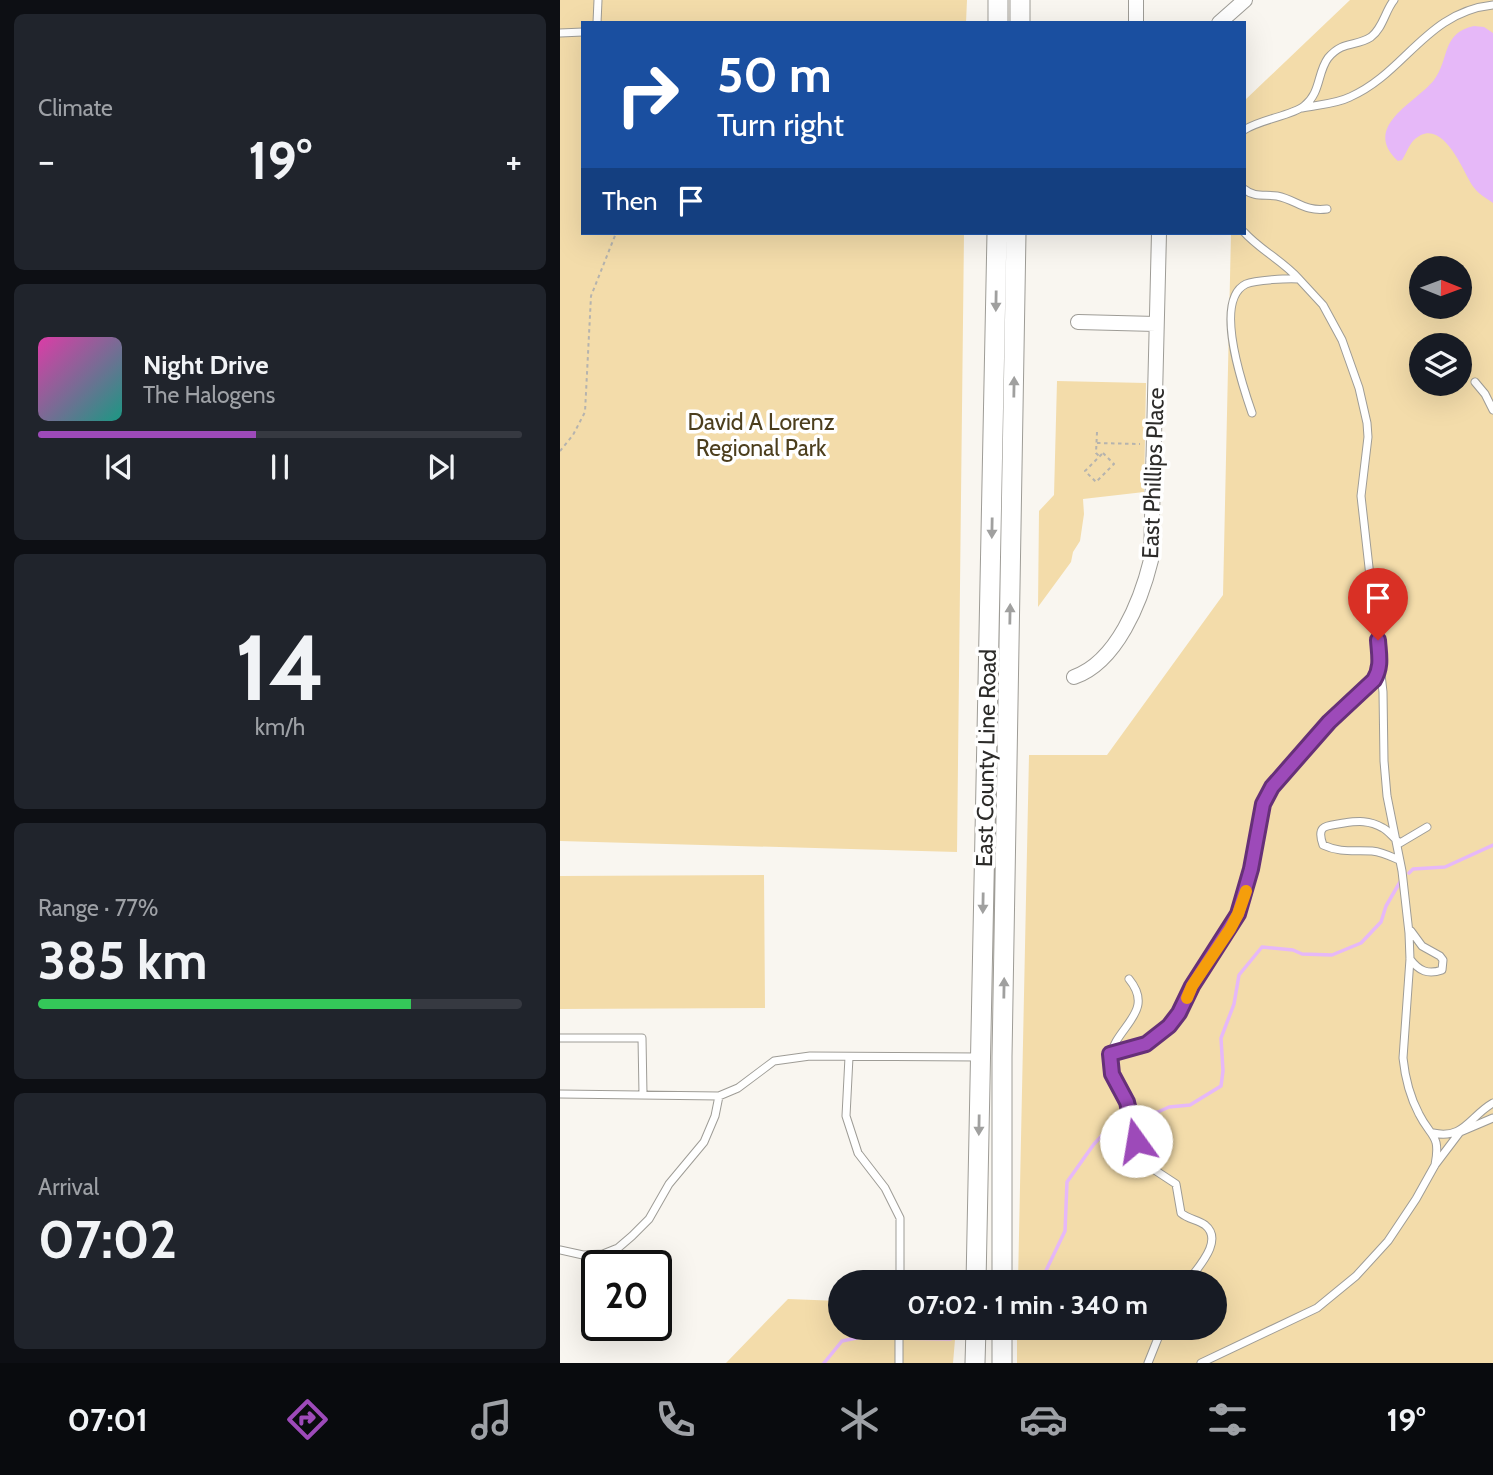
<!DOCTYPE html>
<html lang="en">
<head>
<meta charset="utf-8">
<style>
	body { margin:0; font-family:Cabin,sans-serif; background:#20242c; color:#f1f3f6; height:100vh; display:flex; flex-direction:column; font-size:26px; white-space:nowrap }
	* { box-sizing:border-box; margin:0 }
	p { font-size:23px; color:#9ea1a6 }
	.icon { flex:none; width:38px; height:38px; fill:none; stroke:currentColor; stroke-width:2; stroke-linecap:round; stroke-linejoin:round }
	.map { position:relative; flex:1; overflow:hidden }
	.sheet { display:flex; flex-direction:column; gap:14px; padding:14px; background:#0d0f14; width:560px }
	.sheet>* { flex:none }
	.guide { position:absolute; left:21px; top:21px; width:665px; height:214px; border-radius:0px; box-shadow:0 7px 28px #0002; background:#1a4fa0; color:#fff; overflow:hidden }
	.needle { width:46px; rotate:91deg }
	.tools { position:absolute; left:849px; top:256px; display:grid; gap:14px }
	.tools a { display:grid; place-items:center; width:63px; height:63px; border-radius:50%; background:#171b24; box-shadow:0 7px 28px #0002; font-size:35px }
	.speed { position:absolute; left:21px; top:1250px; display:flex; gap:14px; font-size:35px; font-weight:700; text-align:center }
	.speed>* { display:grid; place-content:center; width:91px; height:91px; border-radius:50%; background:#171b24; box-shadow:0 7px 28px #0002; line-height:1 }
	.speed .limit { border:4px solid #111; border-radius:10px; background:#fff; color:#111 }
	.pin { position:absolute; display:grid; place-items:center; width:60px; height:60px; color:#fff; margin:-72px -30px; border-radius:50% 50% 50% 0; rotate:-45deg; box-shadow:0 0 7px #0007 }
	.pin .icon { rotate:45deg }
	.me { position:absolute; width:77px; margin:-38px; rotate:347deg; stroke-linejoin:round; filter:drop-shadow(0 0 5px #0008) }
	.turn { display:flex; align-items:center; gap:24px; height:147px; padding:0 21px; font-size:32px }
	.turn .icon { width:91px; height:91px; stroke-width:2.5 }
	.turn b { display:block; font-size:49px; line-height:60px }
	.then { display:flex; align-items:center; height:66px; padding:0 21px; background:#0003; gap:14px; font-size:26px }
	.big { font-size:52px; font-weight:700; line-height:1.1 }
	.sheet .card { flex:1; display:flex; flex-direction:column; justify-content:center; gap:10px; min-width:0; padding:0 24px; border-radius:10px; background:#20242c }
	.sheet .dial { align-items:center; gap:0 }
	.dial b { font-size:91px; line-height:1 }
	.song { display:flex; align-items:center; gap:21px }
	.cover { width:84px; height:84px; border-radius:10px; background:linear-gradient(135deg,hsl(320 70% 55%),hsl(170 70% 35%)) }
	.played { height:7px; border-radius:4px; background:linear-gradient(90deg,#9d4ab9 45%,#363941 45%) }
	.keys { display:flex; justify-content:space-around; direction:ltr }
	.heat { display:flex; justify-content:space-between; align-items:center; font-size:38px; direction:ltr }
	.charge { height:10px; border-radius:5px; background:linear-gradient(90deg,#34c759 77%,#363941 0) }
	.trip { position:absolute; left:268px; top:1270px; width:399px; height:70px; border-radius:35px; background:#171b24; box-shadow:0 7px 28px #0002; font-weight:700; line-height:70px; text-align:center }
	.menu { display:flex; height:112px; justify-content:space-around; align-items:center; background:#090b0e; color:#9ea1a6 }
	.menu .icon { width:49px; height:49px }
	.menu .selected { color:#9d4ab9 }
	.menu b { font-size:32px; color:#f1f3f6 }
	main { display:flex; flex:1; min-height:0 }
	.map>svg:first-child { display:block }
	.green { fill:#f3dcaa; fill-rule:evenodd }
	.water { fill:#e6b8f8 }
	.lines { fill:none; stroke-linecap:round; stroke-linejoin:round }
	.stream { stroke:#e6b8f8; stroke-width:3.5 }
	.service-casing { stroke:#9e9c96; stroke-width:9 }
	.minor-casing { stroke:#9e9c96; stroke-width:16 }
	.secondary-casing { stroke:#9e9c96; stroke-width:21 }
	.path { stroke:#b5b3ae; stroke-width:2; stroke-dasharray:3.5 3.5; stroke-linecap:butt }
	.service { stroke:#fff; stroke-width:7 }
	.minor { stroke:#fff; stroke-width:14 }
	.secondary { stroke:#fff; stroke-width:19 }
	.oneway { fill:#a0a09f }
	.route-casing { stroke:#663078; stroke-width:18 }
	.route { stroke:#9d4ab9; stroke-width:12 }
	.slow { stroke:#f59e0b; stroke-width:12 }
	.labels { text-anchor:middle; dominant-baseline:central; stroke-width:7; stroke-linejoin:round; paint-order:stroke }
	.park-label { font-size:23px; fill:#4c3e1d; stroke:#fff }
	.street-label { font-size:23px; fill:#2c2b29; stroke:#fff }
</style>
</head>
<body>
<main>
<section class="sheet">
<div class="card"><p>Climate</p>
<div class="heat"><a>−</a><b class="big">19°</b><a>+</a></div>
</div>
<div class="card">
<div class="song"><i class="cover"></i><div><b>Night Drive</b><p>The Halogens</p></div></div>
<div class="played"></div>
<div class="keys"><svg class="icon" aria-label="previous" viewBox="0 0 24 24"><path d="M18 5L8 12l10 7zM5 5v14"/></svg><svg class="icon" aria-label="pause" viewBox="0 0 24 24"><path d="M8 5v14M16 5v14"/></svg><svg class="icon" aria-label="next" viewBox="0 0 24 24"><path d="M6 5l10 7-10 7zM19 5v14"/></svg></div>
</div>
<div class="card dial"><b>14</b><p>km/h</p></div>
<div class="card"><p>Range · 77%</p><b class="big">385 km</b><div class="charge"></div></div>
<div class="card"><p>Arrival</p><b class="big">07:02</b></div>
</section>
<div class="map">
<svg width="933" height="1363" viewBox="0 0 933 1363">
	<rect width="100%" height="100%" fill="#f9f6f0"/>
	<path class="green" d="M0,0H407L406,23H23V233H404L397,852L0,841Z
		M790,0H933V1363H457V1328H654V1283H458L469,755H547L663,595L671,233H684V101ZM861,268H900V306H861ZM861,345H900V383H861Z
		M497,381L586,383L584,492L523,499L524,514L520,541L513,552L511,562L478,607L479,511L494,495Z
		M204,875L205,1008L0,1009V876Z
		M228,1299L280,1301V1328H396L393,1363H166Z"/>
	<path class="water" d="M914,26L924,27L933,33V203C926,198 917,193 912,185C902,169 881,113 853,141C848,147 846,154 842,160L838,161C801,126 856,103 874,80C890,59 881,33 914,26Z"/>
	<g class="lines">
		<path class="stream" d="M849,873L853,869L885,867L933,845
			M578,1111L598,1112L609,1107L630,1105L661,1086L663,1071L661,1038L674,1004L679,975L702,947L733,950L742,954L772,955L801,943L821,922L826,906L840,882
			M480,1283L505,1231L507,1182L534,1144L563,1113
			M264,1363L282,1341L316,1334L335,1338L390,1339L410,1332"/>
		<defs>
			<path id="service" d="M37,23L38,0
				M0,33L23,32
				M742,108C757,105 776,104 790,97C845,73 866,12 933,5
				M684,130C701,119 731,116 744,106C761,93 757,73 768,58C783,40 796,47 811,37C823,28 825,11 834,0
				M684,189C695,198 704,194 717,196C737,200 744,212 767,209
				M684,232C700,250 722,260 739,279
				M915,382L925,394L933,410
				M692,413C683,387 653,300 686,284C695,280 729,278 739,279L763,305L782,340L799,388L807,423L808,437L801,496L823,692L824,761L827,796L842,871L849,933L850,959L843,1058C845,1077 850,1097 859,1114C871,1138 881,1134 875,1165
				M839,860C830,856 822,852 812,851C794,850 780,853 763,845C755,823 769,826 784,823C798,821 809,820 823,828C829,831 834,839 840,843L867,827
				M850,959C859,971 868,975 882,970L883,960L880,956L862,946L851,931
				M569,979C596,1012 556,1026 550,1057C548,1068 555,1077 560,1087C571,1110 575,1136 581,1161L616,1184L621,1213C628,1219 638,1220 645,1225C665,1241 636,1269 627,1283
				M0,1038H82L83,1094
				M550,1054L586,1044L609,1026L619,1013L632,986L678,914L691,869L703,804L712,787L769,722L809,687L819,670
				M289,1057L286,1116L298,1153L325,1188L340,1218V1283
				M0,1094L159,1096L178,1088L214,1061L250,1056L419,1057
				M873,1133C904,1140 910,1116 933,1103
				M0,1250L23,1255L43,1254L58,1248L72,1236L89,1219L109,1184L144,1142L155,1116L159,1096
				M339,1363V1328
				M588,1363L602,1328
				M641,1363L757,1308L796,1276L828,1241L856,1199L875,1165L900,1132L933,1118"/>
			<path id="minor" d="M576,23V0
				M659,23L685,0
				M518,322L596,324
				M514,677C557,662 581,601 591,560L599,233"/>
			<path id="secondary" d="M438,23V0
				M460,23V0
				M416,1283L437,233
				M442,1283V1057L456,233
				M415,1363L416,1328
				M442,1363V1328"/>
		</defs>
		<use href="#service" class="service-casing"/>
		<use href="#minor" class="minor-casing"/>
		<use href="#secondary" class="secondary-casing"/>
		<path class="path" d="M537,432L536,453L539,456
			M537,443L580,444
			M0,451L13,435L25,412L31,296L56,233
			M543,453L554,464L536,482L525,471Z"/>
		<use href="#service" class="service"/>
		<use href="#minor" class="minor"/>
		<use href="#secondary" class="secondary"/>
	</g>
	<defs><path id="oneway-solid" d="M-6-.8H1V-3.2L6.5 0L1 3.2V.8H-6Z" transform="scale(1.75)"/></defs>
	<g class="oneway">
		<use href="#oneway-solid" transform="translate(436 301) rotate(91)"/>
		<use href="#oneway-solid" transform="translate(454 387) rotate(-89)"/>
		<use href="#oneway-solid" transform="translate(432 528) rotate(91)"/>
		<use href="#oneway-solid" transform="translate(450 614) rotate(-89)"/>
		<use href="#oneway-solid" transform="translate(423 903) rotate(91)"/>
		<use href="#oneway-solid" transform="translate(444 988) rotate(-89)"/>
		<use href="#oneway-solid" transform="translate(419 1125) rotate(91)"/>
	</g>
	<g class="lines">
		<defs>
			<path id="route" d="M576,1141L567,1102L552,1074L550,1054L586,1044L609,1026L619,1013L632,986L678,914L691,869L703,804L712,787L769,722L814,680C822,667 819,655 818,640"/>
		</defs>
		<use href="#route" class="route-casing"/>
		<use href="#route" class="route"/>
		<path class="slow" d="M627,998L632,986L670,929L678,914L686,891"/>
	</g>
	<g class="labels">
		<g class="park-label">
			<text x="201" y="422">David A Lorenz<tspan x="201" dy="26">Regional Park</tspan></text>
		</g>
		<g class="street-label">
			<text transform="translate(593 473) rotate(-88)">East Phillips Place</text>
			<text transform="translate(426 758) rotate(-89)">East County Line Road</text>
		</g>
	</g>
</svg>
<div class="tools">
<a><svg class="needle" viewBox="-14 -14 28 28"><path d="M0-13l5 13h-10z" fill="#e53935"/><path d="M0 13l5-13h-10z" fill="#9ea1a6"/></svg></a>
<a><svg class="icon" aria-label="layers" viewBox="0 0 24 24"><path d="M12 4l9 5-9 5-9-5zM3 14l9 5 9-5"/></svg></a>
</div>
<div class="speed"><div class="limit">20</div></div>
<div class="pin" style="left:818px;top:640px;background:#d93025"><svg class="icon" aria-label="arrive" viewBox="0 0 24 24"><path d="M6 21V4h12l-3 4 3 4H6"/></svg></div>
<svg class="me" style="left:576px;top:1141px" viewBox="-20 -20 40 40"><circle r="19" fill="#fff"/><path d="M0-13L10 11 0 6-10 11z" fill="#9d4ab9"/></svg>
<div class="trip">07:02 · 1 min · 340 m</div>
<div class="guide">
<div class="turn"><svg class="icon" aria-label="right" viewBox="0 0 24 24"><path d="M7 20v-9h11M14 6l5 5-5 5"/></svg><div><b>50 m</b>Turn right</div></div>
<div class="then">Then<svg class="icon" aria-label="arrive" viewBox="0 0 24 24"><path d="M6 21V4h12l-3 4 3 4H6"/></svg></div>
</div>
</div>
</main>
<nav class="menu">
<b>07:01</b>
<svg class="icon selected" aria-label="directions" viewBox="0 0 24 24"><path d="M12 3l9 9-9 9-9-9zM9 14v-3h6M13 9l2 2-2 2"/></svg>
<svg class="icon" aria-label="music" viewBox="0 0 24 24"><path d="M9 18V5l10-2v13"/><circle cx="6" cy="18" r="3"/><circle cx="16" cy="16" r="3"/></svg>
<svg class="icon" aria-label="phone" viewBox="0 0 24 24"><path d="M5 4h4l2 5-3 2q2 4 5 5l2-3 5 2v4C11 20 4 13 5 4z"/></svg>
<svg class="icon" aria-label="climate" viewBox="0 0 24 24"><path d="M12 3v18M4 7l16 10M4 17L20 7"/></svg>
<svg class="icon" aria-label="car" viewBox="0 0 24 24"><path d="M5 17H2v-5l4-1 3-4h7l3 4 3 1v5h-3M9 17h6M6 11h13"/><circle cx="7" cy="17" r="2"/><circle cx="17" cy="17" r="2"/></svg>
<svg class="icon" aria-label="filters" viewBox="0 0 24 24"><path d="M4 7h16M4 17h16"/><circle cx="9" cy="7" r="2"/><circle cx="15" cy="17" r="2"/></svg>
<b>19°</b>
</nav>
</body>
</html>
